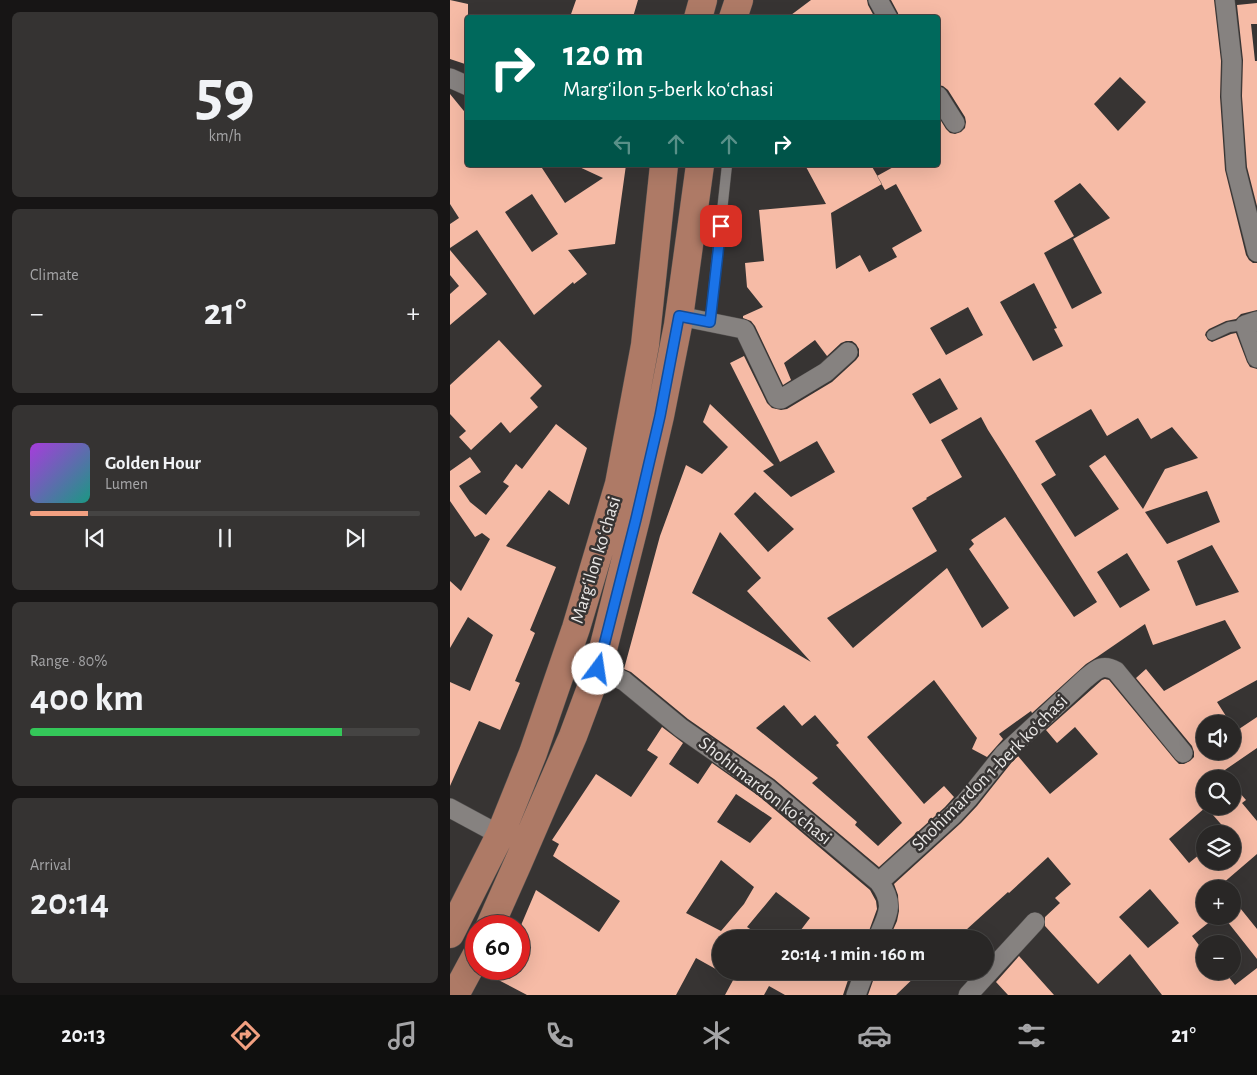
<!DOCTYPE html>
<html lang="en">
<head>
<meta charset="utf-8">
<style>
	body { margin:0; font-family:"Alegreya Sans",sans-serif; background:#353332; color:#f1f3f6; height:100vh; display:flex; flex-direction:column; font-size:19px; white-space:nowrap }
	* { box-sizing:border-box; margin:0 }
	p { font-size:16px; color:#a5a5a7 }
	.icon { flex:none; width:28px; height:28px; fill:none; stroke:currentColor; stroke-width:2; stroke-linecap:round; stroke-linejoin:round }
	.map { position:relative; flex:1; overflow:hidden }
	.sheet { display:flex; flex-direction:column; gap:12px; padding:12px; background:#171515; width:450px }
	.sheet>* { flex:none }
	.hud { position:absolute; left:15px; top:15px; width:475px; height:152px; border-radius:5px; box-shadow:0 5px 20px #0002,0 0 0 1px #454443; background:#00695c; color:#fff; overflow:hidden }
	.controls { position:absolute; left:746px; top:715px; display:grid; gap:10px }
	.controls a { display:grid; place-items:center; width:45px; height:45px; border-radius:50%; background:#292726; box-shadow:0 5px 20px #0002,0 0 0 1px #454443; font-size:25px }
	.speed { position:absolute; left:15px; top:915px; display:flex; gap:10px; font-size:25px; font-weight:700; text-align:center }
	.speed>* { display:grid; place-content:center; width:65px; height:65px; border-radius:50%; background:#292726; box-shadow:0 5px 20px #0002,0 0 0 1px #454443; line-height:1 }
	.speed .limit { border:8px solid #d22; background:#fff; color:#111 }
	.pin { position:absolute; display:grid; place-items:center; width:42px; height:42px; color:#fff; margin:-21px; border-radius:10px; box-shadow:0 2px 8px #0006 }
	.me { position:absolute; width:55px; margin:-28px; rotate:14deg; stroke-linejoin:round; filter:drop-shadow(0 0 4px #0008) }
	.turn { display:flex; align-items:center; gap:18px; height:105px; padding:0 15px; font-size:22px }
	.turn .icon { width:65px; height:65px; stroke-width:2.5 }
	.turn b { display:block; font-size:35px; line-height:42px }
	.lanes { display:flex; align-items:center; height:48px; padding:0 15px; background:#0003; justify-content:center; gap:25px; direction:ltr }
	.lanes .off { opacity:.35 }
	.big { font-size:38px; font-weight:700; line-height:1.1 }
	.sheet .widget { flex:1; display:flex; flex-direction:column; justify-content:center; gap:8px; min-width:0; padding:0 18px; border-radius:8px; background:#353332 }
	.sheet .dial { align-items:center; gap:0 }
	.dial b { font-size:65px; line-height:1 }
	.song { display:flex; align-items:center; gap:15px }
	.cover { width:60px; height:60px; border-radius:8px; background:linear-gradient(135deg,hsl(280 70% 55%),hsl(170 70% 35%)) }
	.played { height:5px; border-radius:2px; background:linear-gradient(90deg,#f2a081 15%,#454443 15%) }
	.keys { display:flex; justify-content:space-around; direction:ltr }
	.heat { display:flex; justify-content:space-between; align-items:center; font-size:28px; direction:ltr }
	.charge { height:8px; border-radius:4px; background:linear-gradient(90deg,#34c759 80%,#454443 0) }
	.trip { position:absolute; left:262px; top:930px; width:282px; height:50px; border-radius:25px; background:#292726; box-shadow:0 5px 20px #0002,0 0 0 1px #454443; font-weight:700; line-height:50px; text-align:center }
	.tab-bar { display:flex; height:80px; justify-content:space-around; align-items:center; background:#10100f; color:#a5a5a7 }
	.tab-bar .icon { width:35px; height:35px }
	.tab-bar .active { color:#f2a081 }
	.tab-bar b { font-size:22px; color:#f1f3f6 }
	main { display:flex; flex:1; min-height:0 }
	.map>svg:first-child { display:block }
	.building { fill:#f6bba6; fill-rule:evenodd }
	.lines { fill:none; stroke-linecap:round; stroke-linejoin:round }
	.lane-casing { stroke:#54514f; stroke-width:11 }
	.street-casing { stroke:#54514f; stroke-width:20 }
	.primary-casing { stroke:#54514f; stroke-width:29 }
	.lane { stroke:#868280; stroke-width:10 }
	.street { stroke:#868280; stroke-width:19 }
	.primary { stroke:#ae7a66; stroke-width:28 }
	.route-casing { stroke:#114b97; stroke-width:12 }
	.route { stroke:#1a73e8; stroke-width:9 }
	.labels { text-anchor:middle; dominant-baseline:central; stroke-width:5; stroke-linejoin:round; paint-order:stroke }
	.street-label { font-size:19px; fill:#e9e7e6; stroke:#373433 }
</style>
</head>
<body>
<main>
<section class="sheet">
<div class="widget dial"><b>59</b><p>km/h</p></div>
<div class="widget"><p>Climate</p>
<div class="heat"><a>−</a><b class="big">21°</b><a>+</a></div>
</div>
<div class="widget">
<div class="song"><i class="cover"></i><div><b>Golden Hour</b><p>Lumen</p></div></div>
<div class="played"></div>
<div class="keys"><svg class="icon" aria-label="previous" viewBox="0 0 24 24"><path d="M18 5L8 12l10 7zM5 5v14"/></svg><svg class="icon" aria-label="pause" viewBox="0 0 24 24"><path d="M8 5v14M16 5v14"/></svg><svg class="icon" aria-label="next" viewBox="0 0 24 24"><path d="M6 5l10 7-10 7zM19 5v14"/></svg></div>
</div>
<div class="widget"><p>Range · 80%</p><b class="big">400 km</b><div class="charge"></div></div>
<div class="widget"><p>Arrival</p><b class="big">20:14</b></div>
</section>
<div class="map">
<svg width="807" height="995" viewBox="0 0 807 995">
	<rect width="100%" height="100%" fill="#373433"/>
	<path class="building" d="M0,0L18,4V65L0,59Z
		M126,0H188L183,17H120Z
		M361,0H417L418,5L425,18H337Z
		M441,0H764L771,61L770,97L775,170L796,255L799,260L803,263H807V310L791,314L786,319L776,321L759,329L756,332L755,335L758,340L762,342L781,334L786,333L797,362L800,367L807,369V680L767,702L781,724H755V751H782V726L786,731L807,717V748L772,772L778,779H755V806H782V784L796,800L792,803L807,821V854L772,884L776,889H755V916H767L742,936L755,953V971H774L785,985L807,968V995H712L680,954L648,984L595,926V917L610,903L605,898L621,884L598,857L559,893L558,892L506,939H439L447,921L449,911L448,895L444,884L511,823L527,806L562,762L568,756L600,794L648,754L625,727L607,743L596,730L652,680L655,679L659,680L725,760L729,764H734L740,761L744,757V752L742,746L686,678L696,669L714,691L791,648L775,620L703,645L695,624L647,657L636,664L582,713L581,711L549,734L553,739L537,757L522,749L527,738L484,680L417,737L474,804L494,786L504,797L495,807L429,867L324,779L238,719L181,672L174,669L210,536L236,465L252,474L278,447L253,422L260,404L324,465L313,471L341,497L385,472L367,441L330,462L280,363L294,356L317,403L322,408L331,410L337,409L382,382L406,360L409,356V349L406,344L402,341H396L391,343L377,356L365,340L334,363L341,380L333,385L305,326L301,321L293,318V316L313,307L297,287L295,263L314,261L309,210L376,204L355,165H421L432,184L381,213L386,269L410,255L419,272L447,257L442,248L472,231L446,184L435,190L427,176L447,165H488V116L496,129L500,133L505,134L511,132L515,128L516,122L515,117L498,90L493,86L488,85V18H449L448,13ZM670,77L696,102L668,131L644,104ZM630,183L660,218L623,239L652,293L622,309L594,253L624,236L604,201ZM584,283L607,328L604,329L613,346L583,361L550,302ZM518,307L533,335L496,355L480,328ZM490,378L508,409L480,424L462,394ZM641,409L657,436L688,418L701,439L722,427L748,458L715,469L693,509L655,455L639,466L669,509L625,537L591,484L606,475L585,441ZM531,417L538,430L647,602L624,617L555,517L521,540L524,544L519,549L559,608L532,628L497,568L403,648L377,618L487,551L462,508L477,499L476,498L512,477L491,440ZM757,491L770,522L717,544L695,512ZM305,492L344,529L318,552L284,514ZM270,532L311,578L297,591L361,662L242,593ZM762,545L789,592L746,606L727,561ZM677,553L700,590L670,608L647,572ZM334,705L352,726L365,715L389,743L386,745L452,823L428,846L405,825L407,822L362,783L368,778L306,728ZM756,807L777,831L774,834H782V861H755V850L739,863L719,839ZM700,889L729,923L698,948L669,917Z
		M807,3V24H801L805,61H807V206L797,167L792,96L793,60L787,5Z
		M0,94L18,116V165H90L115,203L153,178L125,165H176L165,244L118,250L137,274L124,284L123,282L84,315L27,230L0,248V224L9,218L0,204ZM82,194L108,234L82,252L55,212Z
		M0,250L37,294L0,325V294L9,286L0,275Z
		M49,340L92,386L80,398L88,407L60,433L51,422L21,450L9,437L16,431L0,414V385Z
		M106,424L137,448L119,505L99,490L56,546L106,567L80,630L85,633L65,681L70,683L50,730L29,721L0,786V682L20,691L43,635L18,617L0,648V581L11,591L40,539L32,533L25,537L0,501V471L20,457L31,472L9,486L20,502L36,515L59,486L53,482L66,464L72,469Z
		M212,727L233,743L219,764L248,784L262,763L310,797L420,890L426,901L427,909L416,939H344L360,918L326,892L297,927L316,939H271V972L246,958L226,995H77L35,973L37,969H69V930L86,890L149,932L170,901L103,856L109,844L102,840L146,774L181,797L208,757L197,750ZM286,794L322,818L300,843L267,822ZM271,860L304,887L294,904L271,931L236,913Z
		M782,898L807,929V959L773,916H782Z
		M569,956L604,995H558L546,982Z
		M288,971H401L393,995H335L319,986L314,995H275Z
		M432,971H471L446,995H418L424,978Z"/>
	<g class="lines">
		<defs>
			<path id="lane" d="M260,322L277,165
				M762,335L779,327L795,325"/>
			<path id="street" d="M428,0L438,18
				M775,0L782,61L781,96L786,169L807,252
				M0,78L18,86
				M488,96L505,123
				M229,316L293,329L295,331L327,398L329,399H331L376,372L398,352
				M807,321L795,325L807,358
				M148,669L174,681L231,728L317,788L429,882C446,905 437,916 427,939
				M0,808L50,835
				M429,882L503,815L518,799L554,754L635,679C646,670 652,663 666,671L733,753
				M406,995L415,971
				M518,995L585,922"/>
			<path id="primary" d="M248,18L253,0
				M283,18L289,0
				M40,926L68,863L123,736L148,669L186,519L210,416L228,325L250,165
				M0,934L50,835L83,753L126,628L169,484L195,345L214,165
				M5,995L26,956"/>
		</defs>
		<use href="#lane" class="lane-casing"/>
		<use href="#street" class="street-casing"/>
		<use href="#primary" class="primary-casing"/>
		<use href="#lane" class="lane"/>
		<use href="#street" class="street"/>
		<use href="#primary" class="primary"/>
	</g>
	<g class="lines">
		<defs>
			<path id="route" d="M148,669L186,519L210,416L229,316L260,322L271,226"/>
		</defs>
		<use href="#route" class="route-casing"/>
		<use href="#route" class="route"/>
	</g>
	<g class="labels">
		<g class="street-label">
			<text transform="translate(146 560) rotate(-73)">Margʻilon koʻchasi</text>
			<text transform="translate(540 773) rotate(-45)">Shohimardon 1-berk koʻchasi</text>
			<text transform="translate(315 791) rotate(38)">Shohimardon koʻchasi</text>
		</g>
	</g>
</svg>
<div class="controls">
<a><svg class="icon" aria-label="sound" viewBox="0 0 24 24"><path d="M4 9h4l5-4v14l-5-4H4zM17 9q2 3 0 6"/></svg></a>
<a><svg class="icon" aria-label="search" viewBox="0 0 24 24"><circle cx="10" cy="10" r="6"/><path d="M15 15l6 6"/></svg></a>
<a><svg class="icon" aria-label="layers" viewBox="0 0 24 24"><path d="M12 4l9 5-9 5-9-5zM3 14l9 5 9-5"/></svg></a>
<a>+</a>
<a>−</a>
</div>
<div class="speed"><div class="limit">60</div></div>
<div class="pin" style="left:271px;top:226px;background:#d93025"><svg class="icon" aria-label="arrive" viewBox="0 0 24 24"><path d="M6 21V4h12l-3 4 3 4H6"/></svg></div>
<svg class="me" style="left:148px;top:669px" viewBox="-20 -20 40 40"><circle r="19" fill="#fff"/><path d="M0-13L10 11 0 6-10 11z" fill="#1a73e8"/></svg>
<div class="trip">20:14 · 1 min · 160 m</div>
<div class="hud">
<div class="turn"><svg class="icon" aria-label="right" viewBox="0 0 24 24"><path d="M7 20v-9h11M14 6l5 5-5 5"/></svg><div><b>120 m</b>Margʻilon 5-berk koʻchasi</div></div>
<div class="lanes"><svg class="icon off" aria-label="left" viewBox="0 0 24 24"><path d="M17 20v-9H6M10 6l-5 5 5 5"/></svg><svg class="icon off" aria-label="ahead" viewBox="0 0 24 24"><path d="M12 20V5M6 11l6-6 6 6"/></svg><svg class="icon off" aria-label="ahead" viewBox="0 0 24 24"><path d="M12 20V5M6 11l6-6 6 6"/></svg><svg class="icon" aria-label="right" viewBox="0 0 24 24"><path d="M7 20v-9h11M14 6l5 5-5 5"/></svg></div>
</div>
</div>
</main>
<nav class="tab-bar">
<b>20:13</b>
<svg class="icon active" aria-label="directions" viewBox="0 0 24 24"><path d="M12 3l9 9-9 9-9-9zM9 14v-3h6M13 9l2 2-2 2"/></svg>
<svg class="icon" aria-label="music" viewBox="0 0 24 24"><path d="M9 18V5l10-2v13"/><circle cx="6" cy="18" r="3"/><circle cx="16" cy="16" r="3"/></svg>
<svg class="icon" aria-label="phone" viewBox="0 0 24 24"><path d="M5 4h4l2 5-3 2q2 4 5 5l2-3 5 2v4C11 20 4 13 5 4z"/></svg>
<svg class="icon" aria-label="climate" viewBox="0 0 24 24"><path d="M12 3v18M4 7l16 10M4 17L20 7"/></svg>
<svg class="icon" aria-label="car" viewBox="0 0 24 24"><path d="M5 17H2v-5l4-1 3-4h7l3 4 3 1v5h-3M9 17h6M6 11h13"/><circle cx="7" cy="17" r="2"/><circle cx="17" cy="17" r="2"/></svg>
<svg class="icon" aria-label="filters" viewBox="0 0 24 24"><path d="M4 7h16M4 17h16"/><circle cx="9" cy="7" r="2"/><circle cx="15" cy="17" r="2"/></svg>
<b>21°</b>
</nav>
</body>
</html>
